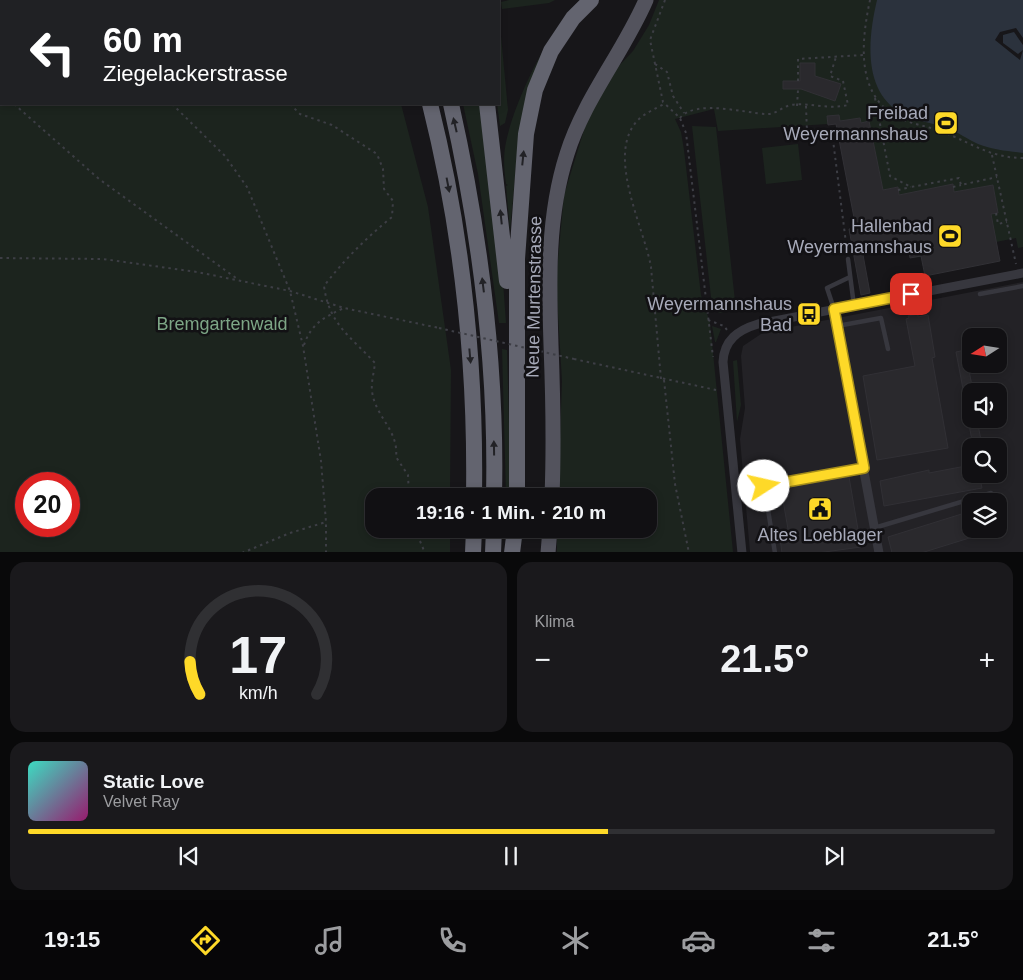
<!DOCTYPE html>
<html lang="de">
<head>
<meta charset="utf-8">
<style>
	body { margin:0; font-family:Helvetica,sans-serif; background:#1a191c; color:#f1f3f6; height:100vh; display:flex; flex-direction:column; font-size:19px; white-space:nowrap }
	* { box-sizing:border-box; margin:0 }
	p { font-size:16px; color:#9c9da0 }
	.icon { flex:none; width:28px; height:28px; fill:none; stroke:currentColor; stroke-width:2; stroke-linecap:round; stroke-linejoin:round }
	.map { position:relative; height:552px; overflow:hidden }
	.side { display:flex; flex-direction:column; gap:10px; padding:10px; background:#09090a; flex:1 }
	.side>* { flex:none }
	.guide { position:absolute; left:0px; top:0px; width:500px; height:105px; box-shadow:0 2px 8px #0003,0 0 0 1px #303033; background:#202124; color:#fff; overflow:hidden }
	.needle { width:32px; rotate:258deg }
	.fabs { position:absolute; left:962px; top:328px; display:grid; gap:10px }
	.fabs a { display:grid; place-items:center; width:45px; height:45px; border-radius:10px; background:#111013; box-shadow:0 2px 8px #0003,0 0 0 1px #303033; font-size:25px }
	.speed { position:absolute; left:15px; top:472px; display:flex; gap:10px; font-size:25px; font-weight:700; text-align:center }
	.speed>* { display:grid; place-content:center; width:65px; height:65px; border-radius:50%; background:#111013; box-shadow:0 2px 8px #0003,0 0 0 1px #303033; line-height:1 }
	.speed .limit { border:8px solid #d22; background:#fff; color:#111 }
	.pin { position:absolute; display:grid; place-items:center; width:42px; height:42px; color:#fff; margin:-21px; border-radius:10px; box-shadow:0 2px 8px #0006 }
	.me { position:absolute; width:55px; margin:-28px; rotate:80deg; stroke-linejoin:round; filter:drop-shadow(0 0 4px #0008) }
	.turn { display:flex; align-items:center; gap:18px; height:105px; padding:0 20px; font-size:22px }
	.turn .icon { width:65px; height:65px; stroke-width:2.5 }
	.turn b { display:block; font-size:35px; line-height:42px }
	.big { font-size:38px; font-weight:800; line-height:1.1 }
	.side .widget { flex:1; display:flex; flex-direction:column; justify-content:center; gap:8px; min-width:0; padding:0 18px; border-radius:15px; background:#1a191c }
	.side .dial { align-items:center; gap:0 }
	.dial svg { height:130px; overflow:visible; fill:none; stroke:#303033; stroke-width:7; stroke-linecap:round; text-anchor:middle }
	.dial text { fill:#f1f3f6; stroke:none }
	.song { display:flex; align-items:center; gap:15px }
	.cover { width:60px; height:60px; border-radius:8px; background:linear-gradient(135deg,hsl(170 70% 55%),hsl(320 70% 35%)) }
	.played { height:5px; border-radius:2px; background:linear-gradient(90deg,#fed928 60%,#303033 60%) }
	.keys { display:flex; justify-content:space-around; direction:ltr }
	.heat { display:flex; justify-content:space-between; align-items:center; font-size:28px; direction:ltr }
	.side .tiles { flex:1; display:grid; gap:10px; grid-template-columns:1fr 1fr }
	.widget:last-child { grid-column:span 2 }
	.trip { position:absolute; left:365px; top:488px; width:292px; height:50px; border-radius:15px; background:#111013; box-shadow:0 2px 8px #0003,0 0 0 1px #303033; font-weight:800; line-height:50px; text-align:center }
	.menu { display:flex; height:80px; justify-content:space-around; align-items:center; background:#070608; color:#9c9da0 }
	.menu .icon { width:35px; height:35px }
	.menu .on { color:#fed928 }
	.menu b { font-size:22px; color:#f1f3f6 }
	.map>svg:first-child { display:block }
	.built { fill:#232226; fill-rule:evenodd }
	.green { fill:#1c241e; fill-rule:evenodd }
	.water { fill:#2b323d }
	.pier { fill:#171619 }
	.building { fill:#2a292d; stroke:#313035 }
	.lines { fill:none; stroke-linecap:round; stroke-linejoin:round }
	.path { stroke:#3d3e45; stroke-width:2; stroke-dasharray:2.5 4; stroke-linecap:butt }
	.lane { stroke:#37373e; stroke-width:4.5 }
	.street { stroke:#37373e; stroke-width:9 }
	.primary { stroke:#53535d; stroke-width:15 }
	.highway { stroke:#63646f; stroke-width:16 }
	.path-bridge { stroke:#3d3e45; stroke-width:2; stroke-dasharray:2.5 4; stroke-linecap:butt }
	.oneway { fill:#222226 }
	.route-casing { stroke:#a58d1a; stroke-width:12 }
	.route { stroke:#fed928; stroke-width:9 }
	.labels { text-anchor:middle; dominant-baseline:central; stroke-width:5; stroke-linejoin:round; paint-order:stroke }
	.poi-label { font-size:18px; fill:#a7aab9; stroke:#121114; text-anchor:end }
	.street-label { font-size:18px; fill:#a7aab9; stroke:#121114 }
	.park-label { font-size:18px; fill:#7da686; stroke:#121114 }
</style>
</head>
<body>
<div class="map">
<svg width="1023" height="553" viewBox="0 0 1023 553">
	<rect width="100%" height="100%" fill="#171619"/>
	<path class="built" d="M1023,282V552H750L740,439L745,408L741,356L743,346L761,334L770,331ZM971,336H999V364H971ZM971,391H999V419H971ZM971,446H999V474H971ZM971,501H999V529H971Z"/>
	<path class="green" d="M0,0L268,1H1V104H401L428,207L451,370L450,496H374V529H450V552H0ZM26,484H69V526H26Z
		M509,0H555L549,3L502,9L501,2Z
		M659,0H1023V247L1018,248L1016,238L996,242L1000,261L925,276L921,257L910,258L904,226L998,213L993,185L954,192L953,185L899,195L897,187L883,190L869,121L861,123L860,118L828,124L718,131L714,109L675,119L681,132L684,150L701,295L710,323L733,552L557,553V529H649V496H558L562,381L556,281L564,195L588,117L616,69L633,51L649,25Z
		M569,13L518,144L510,231L506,186L508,185L506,184C504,170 503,156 506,142C514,104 543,42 569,13Z
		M499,15L508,110L505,123L500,126L497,104H499Z
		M463,104H483L501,254L506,323H499L478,174Z
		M692,126L716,127L736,310L719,313L712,306Z
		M798,144L802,180L766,184L762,148Z
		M712,326L721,329L716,342H715Z
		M502,349L507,350L511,496H506Z
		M737,360L741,405L737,422L733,361Z"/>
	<path class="water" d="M877,0H1023V153C1008,151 993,150 978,144C967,139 958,132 947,128C933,123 916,121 903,114C862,93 868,38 877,0Z"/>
	<path class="pier" d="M1016,28L1023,38V45L1014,32L1003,35V43L1018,54L1023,50L1020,60L995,40L1000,32Z"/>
	<path class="building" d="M800,63H815V76L841,84L835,101L801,89H783V81H800Z
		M839,115L840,121L860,118L861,123L869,121L883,190L898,187L899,195L953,184L954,192L993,185L998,213L991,214L1000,261L925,276L921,256L910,258L908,246L901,248L900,244L877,249L878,252L863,255L870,293L861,295L849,229L856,228L836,124L828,125L827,116Z
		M918,314V317L928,315L935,357L932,358L948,448L877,460L863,376L915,366L906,319L909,318L908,316Z
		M965,350L973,391L971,410H967L956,352Z
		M968,419H977L982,446H973Z
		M971,465V474H979L982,488L884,506L880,481L929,470V473Z
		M849,477L861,547L817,553H782L779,531L788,529L781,489Z
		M968,512H971V529H992V531L921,553H892L888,537Z"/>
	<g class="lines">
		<path class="path" d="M69,0L70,1
			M175,0L177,1
			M665,0L650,40L663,102L680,118L686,133L713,357
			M870,0C862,38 855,91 894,115C910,125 931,126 948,134C974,145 993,158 1023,158
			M37,1L40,0
			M0,21L1,20
			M655,64L667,72L673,96L684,113
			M798,81V59L863,55
			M0,92L1,93
			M875,98L890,176L911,187L959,178L961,185L997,177
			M14,104L99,179L236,278
			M172,104L225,156L247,187L290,291L303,346L321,461L326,522V553
			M290,104L300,114L332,125L377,154L383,169L384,189L393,201L392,217C366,238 344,260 324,286C329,324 350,336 375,363C374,372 371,383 372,391C375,417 399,430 396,457L408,475L409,496
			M797,106L798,90
			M806,106L807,133L832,132L847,251
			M680,118C695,99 745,113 766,114C776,115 781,107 791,105C809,102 828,110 848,105L843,81L830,76L836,57
			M992,155L1016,264
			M953,187L961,185
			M898,190L911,187
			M996,213L998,224L1007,222
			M0,258L103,259L197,272L290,291L344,308L439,328
			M708,320L724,326L727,330
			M304,345C311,324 324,317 344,308
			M574,359L716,390
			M661,379L651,267C644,227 605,154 638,120C645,113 655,109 664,104
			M664,380L675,484L689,553
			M415,529L425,553
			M242,553L290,533L326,522"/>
		<path class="lane" d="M848,259L853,298
			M980,294L1023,286
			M834,309L827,288L850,277
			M837,326L881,318L888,349
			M874,528L991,493
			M775,553L764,485L864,468"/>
		<path class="street" d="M834,309L879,553
			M742,553L723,362C724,340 738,330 758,324L1023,273"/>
		<path class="primary" d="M552,496C554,446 553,396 551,345C549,281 547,216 567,154C584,99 623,53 646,0
			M548,553L550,529"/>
		<path class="highway" d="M400,0V1
			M421,0L422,1
			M470,0V1
			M430,104C462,232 476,364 474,496
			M451,104C480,233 497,364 494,496
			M487,104L507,281
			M517,496V259L526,134L535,90L551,51L573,18L591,0
			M473,553L474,529
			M493,553L494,529
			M512,553L515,529"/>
		<path class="path-bridge" d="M439,328L574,359"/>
	</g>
	<defs><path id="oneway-solid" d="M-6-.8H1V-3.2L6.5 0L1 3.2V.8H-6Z" transform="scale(1.25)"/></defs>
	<g class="oneway">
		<use href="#oneway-solid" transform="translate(455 125) rotate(-103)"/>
		<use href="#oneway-solid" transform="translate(523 158) rotate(-84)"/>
		<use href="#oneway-solid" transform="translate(448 185) rotate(79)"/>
		<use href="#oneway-solid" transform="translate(501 217) rotate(-96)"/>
		<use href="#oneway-solid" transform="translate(483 285) rotate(-97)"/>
		<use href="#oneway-solid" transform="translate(470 356) rotate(85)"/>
		<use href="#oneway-solid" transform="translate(494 448) rotate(-91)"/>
	</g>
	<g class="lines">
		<defs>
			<path id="route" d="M764,486L864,468L834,309L911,294"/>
		</defs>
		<use href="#route" class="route-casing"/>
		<use href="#route" class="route"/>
	</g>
	<defs>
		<symbol id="stadium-square" viewBox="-11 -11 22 22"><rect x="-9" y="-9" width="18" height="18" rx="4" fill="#fed928" stroke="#121114"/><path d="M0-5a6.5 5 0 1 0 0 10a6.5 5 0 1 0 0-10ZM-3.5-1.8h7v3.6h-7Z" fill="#111"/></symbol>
		<symbol id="bus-square" viewBox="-11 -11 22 22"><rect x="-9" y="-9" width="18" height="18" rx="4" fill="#fed928" stroke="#121114"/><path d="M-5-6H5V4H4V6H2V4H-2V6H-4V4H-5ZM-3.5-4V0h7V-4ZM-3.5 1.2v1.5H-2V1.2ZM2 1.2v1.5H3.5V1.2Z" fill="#111"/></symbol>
		<symbol id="civic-square" viewBox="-11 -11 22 22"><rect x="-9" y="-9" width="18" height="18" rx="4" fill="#fed928" stroke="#121114"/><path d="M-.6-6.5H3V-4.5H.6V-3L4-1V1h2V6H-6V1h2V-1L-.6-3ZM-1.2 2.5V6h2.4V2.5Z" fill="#111"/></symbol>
	</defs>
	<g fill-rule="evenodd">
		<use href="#stadium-square" x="932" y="109" width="28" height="28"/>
		<use href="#stadium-square" x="936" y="222" width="28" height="28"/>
		<use href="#bus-square" x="795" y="300" width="28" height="28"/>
		<use href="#civic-square" x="806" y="495" width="28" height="28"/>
	</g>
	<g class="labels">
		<g class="poi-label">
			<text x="928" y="113">Freibad<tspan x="928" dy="21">Weyermannshaus</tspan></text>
			<text x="932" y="226">Hallenbad<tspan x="932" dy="21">Weyermannshaus</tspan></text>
			<text x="792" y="304">Weyermannshaus<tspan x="792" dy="21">Bad</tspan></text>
			<text x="820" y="535" text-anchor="middle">Altes Loeblager</text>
		</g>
		<g class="street-label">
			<text transform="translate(534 297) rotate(-89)">Neue Murtenstrasse</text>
		</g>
		<g class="park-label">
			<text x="222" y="324">Bremgartenwald</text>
		</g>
	</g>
</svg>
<div class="fabs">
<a><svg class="needle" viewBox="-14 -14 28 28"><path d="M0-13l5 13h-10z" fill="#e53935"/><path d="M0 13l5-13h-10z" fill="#9c9da0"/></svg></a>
<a><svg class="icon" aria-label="sound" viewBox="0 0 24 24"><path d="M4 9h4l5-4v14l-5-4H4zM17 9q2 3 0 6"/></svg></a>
<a><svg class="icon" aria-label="search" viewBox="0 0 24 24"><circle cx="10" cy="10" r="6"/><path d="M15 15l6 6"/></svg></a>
<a><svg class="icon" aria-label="layers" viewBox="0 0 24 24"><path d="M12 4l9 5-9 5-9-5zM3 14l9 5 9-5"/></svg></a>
</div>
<div class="speed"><div class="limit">20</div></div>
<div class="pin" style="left:911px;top:294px;background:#d93025"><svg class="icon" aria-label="arrive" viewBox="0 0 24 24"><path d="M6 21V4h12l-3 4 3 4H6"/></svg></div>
<svg class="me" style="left:764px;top:486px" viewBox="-20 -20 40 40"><circle r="19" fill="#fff"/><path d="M0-13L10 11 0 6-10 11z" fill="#fed928"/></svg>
<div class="trip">19:16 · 1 Min. · 210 m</div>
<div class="guide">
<div class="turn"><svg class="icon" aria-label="left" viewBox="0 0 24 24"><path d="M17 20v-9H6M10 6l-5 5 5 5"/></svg><div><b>60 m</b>Ziegelackerstrasse</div></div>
</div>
</div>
<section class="side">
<div class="tiles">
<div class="widget dial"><svg viewBox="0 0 100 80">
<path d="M14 69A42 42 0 1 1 86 69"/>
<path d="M14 69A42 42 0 0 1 8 49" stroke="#fed928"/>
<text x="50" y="56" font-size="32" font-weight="700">17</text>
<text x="50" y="72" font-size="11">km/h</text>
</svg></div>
<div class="widget"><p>Klima</p>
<div class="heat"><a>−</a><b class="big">21.5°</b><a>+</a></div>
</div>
<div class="widget">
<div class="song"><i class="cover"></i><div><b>Static Love</b><p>Velvet Ray</p></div></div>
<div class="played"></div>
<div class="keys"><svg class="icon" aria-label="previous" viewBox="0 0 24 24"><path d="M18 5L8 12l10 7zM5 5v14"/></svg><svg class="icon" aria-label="pause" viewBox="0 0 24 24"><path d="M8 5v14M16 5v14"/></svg><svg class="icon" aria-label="next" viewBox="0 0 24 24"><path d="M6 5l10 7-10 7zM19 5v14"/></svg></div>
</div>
</div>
</section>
<nav class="menu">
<b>19:15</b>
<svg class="icon on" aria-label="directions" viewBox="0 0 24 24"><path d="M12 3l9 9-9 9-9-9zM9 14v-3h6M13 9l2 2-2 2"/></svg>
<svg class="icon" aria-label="music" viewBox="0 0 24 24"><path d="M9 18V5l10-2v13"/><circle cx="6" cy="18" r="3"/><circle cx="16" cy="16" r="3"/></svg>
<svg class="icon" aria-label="phone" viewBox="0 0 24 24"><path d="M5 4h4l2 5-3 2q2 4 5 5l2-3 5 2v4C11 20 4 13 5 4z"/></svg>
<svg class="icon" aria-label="climate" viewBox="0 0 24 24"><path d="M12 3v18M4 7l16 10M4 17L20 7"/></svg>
<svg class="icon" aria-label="car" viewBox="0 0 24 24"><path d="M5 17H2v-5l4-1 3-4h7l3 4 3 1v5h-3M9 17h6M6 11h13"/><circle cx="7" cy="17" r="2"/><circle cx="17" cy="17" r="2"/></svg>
<svg class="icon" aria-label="filters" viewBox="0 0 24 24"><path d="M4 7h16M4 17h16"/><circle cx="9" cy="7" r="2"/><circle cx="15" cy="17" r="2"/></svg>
<b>21.5°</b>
</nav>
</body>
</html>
